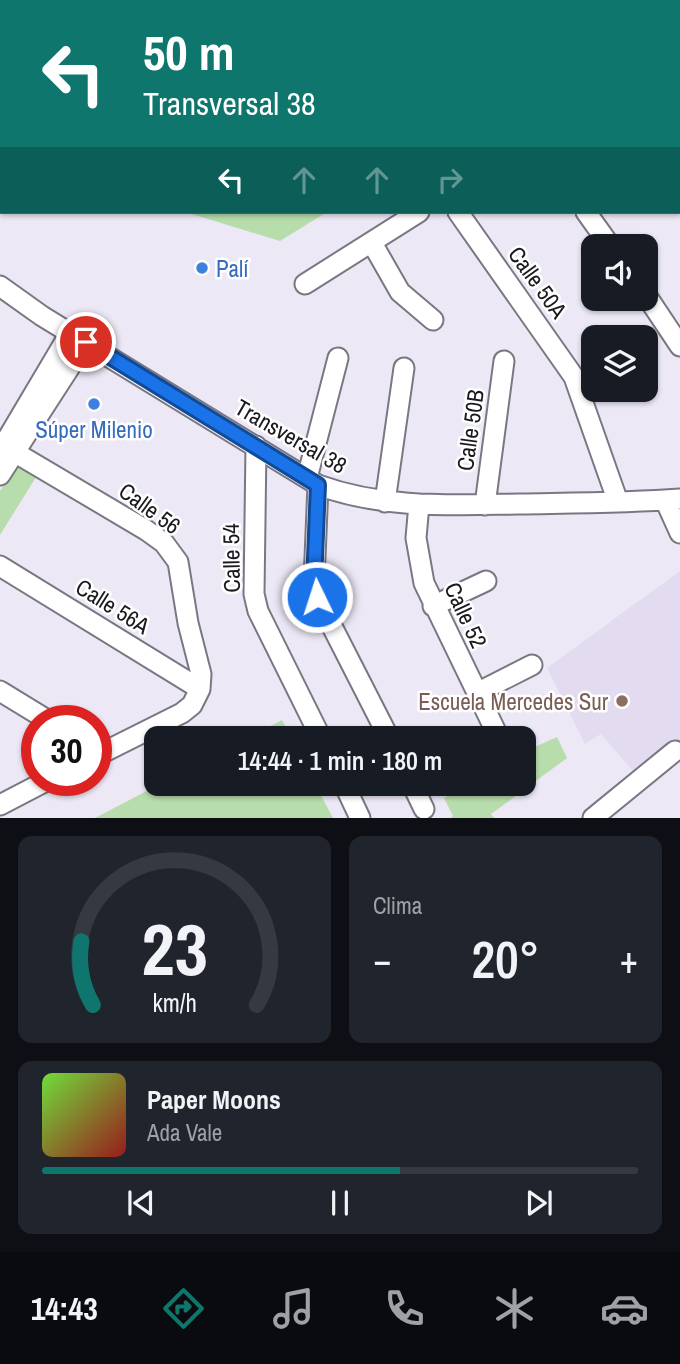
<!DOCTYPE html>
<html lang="es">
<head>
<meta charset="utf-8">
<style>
	body { margin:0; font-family:"Archivo Narrow",sans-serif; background:#20242c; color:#f1f3f6; height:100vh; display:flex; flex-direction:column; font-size:26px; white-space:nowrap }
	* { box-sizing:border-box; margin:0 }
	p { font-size:23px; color:#9ea1a6 }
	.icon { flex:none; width:38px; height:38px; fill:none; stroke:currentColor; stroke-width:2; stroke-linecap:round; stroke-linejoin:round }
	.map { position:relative; height:818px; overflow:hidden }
	.side { display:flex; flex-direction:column; gap:18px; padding:18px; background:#0d0f14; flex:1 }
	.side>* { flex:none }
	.hud { position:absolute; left:0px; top:0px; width:681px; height:214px; box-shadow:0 2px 5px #0004; background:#0f766e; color:#fff; overflow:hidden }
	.tools { position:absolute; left:581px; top:234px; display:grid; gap:14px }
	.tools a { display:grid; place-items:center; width:77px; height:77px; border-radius:14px; background:#171b24; box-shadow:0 2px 5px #0004; font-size:35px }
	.speed { position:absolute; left:21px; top:705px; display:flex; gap:14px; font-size:35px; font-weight:700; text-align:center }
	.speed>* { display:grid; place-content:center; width:91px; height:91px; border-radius:50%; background:#171b24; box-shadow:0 2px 5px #0004; line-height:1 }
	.speed .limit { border:10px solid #d22; background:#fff; color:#111 }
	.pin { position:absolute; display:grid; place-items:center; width:60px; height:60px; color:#fff; margin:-30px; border:4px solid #fff; border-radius:50%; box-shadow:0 2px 7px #0007 }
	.me { position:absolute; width:77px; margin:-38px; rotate:356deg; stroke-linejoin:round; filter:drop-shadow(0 0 5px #0008) }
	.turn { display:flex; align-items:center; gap:24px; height:147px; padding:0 28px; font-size:32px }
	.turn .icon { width:91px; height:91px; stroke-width:2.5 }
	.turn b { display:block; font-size:49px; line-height:60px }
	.lanes { display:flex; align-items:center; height:66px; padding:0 28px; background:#0003; justify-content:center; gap:35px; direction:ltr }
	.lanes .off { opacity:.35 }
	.big { font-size:52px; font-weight:600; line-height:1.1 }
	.side .card { flex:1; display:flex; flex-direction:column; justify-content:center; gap:10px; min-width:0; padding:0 24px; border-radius:14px; background:#20242c }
	.side .dial { align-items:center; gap:0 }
	.dial svg { height:182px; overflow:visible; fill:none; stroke:#363941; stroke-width:7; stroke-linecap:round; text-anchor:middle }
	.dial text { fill:#f1f3f6; stroke:none }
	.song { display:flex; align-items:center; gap:21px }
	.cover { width:84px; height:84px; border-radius:10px; background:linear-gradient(135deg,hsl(100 70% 55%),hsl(0 70% 35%)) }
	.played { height:7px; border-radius:4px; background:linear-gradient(90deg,#0f766e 60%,#363941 60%) }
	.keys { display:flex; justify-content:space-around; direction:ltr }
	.heat { display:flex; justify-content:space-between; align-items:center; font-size:38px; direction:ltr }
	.side .tiles { flex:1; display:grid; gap:18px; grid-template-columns:1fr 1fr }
	.card:last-child { grid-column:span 2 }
	.trip { position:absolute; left:144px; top:726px; width:392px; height:70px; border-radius:14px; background:#171b24; box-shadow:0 2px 5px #0004; font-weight:600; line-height:70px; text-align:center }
	.tabs { display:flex; height:112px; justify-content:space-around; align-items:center; background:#090b0e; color:#9ea1a6 }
	.tabs .icon { width:49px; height:49px }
	.tabs .current { color:#0f766e }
	.tabs b { font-size:32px; color:#f1f3f6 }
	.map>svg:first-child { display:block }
	.built { fill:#e3dcf0 }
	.green { fill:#b7ddad }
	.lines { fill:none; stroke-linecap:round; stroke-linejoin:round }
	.river { stroke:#bcd1f6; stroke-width:26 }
	.minor-casing { stroke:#7a7682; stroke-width:23 }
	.minor { stroke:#fff; stroke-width:19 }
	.route-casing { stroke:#114b97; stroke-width:18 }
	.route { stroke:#1a73e8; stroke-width:12 }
	.shop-dot { fill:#3f7fe0; stroke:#fff; stroke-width:2.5 }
	.education-dot { fill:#8d6e63; stroke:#fff; stroke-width:2.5 }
	.labels { text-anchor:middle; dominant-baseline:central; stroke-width:5; stroke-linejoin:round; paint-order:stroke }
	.shop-label { font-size:23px; fill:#366cbe; stroke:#fff; text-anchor:start }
	.street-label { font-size:23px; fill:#1a191d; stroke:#fff }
	.education-label { font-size:23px; fill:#785e54; stroke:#fff; text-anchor:end }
</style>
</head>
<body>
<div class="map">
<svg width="680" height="818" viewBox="0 0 680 818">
	<rect width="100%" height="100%" fill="#ede8f6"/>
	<path class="built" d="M680,571V741L634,772L601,734L585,744L547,668Z"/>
	<path class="green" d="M185,212H327L280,241Z
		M24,466L38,474L0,535V491L14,469Z
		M282,720L292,738H247Z
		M557,737L567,758L533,783L529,776L523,779V774L535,767L528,750Z
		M160,784H315L333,818H95Z
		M468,784H516L520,793L491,814L494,818H451L453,816L444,798Z"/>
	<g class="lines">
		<path class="river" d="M432,0V2
			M582,2L585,0"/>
		<defs>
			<path id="minor" d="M127,0L132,2
				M217,2L218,0
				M340,2L341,0
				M0,65L2,68
				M0,120L2,118
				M679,140H680
				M458,212L574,377L618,502
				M586,212L611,247
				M372,243L400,292L433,320
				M305,284L419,212
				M0,286L42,316L318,485C384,509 451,505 519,504C573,503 627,503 680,499
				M646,295L680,346
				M4,446L146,530L164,543L178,562L188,623L201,674L200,689L192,705L182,713L96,756
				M256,446L254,594L258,611L321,738
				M0,451L70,333
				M0,475L86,342
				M307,478L338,358
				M318,485L314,582L317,597L389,738
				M665,500L680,533
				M385,502L404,368
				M419,504L416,538L424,583L499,738
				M485,505L504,361
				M0,566L200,689
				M433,606L486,581
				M0,691L49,721
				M477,693L532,665
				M344,784L360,818
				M412,784L424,809
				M0,805L48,780
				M593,818L675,751"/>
		</defs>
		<use href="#minor" class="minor-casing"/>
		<use href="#minor" class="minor"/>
	</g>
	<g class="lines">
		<defs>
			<path id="route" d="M86,342L318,485L314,582L317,597"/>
		</defs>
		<use href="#route" class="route-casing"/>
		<use href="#route" class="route"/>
	</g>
	<g class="shop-dot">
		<circle cx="202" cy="268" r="7"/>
		<circle cx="94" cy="404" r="7"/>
	</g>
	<circle class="education-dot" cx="622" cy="701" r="7"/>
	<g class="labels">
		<g class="shop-label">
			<text x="216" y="268">Palí</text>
			<text x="94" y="429" text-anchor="middle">Súper Milenio</text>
		</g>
		<g class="street-label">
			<text transform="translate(538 282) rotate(54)">Calle 50A</text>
			<text transform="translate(470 430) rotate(-82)">Calle 50B</text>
			<text transform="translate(291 436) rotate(30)">Transversal 38</text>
			<text transform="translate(150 508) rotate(36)">Calle 56</text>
			<text transform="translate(231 558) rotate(-91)">Calle 54</text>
			<text transform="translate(113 606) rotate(32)">Calle 56A</text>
			<text transform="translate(466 615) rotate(65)">Calle 52</text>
		</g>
		<g class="education-label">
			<text x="608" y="701">Escuela Mercedes Sur</text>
		</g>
	</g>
</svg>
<div class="tools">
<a><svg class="icon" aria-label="sound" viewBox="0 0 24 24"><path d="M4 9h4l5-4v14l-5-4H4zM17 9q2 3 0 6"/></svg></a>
<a><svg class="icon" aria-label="layers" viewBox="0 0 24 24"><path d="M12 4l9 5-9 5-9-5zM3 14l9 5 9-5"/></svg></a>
</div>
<div class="speed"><div class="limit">30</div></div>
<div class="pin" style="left:86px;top:342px;background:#d93025"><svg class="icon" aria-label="arrive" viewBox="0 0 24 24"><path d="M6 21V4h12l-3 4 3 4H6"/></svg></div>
<svg class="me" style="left:317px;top:597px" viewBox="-20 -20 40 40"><circle r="17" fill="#1a73e8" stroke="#fff" stroke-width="3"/><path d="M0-11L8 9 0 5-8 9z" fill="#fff"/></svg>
<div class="trip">14:44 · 1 min · 180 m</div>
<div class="hud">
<div class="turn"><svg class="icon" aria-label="left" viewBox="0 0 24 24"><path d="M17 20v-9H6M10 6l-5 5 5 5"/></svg><div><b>50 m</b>Transversal 38</div></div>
<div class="lanes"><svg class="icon" aria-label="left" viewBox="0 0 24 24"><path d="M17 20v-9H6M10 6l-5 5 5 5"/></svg><svg class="icon off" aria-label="ahead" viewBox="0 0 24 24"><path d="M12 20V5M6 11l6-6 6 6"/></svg><svg class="icon off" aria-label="ahead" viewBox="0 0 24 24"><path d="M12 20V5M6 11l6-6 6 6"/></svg><svg class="icon off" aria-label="right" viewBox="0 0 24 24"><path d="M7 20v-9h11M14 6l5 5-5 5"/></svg></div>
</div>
</div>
<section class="side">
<div class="tiles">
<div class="card dial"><svg viewBox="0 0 100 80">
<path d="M14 69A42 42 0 1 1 86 69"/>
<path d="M14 69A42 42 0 0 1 9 41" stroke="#0f766e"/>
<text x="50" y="56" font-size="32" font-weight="700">23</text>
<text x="50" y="72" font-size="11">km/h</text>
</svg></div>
<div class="card"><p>Clima</p>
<div class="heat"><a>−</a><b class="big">20°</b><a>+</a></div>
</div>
<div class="card">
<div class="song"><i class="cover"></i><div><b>Paper Moons</b><p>Ada Vale</p></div></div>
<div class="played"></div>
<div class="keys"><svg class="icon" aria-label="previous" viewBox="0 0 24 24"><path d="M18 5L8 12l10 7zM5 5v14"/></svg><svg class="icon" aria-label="pause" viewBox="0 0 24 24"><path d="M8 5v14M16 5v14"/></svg><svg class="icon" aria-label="next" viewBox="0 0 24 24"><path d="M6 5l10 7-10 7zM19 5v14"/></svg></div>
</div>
</div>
</section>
<nav class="tabs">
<b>14:43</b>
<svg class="icon current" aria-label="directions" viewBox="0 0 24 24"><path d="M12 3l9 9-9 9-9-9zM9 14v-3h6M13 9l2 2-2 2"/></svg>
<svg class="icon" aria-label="music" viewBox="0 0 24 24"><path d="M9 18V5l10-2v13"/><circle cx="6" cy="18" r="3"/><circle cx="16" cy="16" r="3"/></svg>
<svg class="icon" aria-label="phone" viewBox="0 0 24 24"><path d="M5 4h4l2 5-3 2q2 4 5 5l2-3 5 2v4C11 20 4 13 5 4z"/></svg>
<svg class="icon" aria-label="climate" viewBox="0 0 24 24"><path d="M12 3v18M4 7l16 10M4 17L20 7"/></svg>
<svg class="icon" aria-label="car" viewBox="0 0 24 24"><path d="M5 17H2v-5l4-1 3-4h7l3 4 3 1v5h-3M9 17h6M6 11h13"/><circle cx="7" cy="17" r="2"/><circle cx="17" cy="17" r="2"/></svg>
</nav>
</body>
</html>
